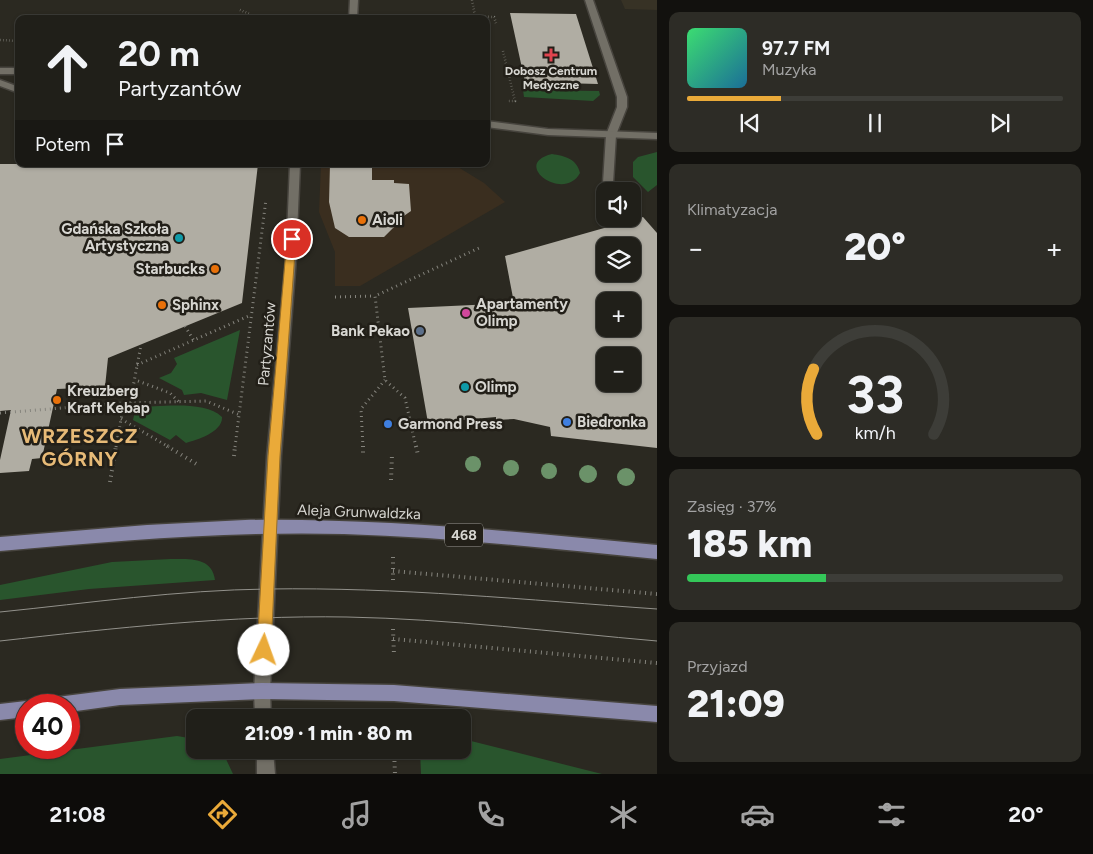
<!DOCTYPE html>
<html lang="pl">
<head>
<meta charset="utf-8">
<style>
	body { margin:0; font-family:Figtree,sans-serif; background:#2d2c26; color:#f1f3f6; height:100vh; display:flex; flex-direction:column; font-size:19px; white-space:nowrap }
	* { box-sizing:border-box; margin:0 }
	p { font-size:16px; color:#a2a2a2 }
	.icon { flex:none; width:28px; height:28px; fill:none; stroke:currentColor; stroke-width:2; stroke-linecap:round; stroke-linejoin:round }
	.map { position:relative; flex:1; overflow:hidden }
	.details { display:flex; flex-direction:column; gap:12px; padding:12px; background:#12110e; width:436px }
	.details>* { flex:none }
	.guide { position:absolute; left:15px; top:15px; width:475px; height:152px; border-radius:10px; box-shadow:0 1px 4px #0004,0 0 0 1px #3d3d38; background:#201f19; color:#f1f3f6; overflow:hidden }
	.buttons { position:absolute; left:596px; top:182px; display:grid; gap:10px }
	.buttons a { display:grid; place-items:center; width:45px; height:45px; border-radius:10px; background:#201f19; box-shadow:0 1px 4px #0004,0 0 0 1px #3d3d38; font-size:25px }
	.speed { position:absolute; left:15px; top:694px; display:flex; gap:10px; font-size:25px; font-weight:700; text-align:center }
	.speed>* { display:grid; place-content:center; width:65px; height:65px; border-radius:50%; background:#201f19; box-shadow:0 1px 4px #0004,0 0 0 1px #3d3d38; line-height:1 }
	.speed .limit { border:8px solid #d22; background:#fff; color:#111 }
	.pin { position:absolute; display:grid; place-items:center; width:42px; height:42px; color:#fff; margin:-21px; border:2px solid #fff; border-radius:50%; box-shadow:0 1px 5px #0007 }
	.me { position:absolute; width:55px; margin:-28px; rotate:3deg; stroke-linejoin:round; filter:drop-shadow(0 0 4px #0008) }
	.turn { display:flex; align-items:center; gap:18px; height:105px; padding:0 20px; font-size:22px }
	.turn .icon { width:65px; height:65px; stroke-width:2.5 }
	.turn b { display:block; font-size:35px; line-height:42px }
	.then { display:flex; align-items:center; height:48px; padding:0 20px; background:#0003; gap:10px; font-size:19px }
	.big { font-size:38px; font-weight:800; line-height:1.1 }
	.details .card { flex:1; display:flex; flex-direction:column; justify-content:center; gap:8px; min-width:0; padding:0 18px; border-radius:10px; background:#2d2c26 }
	.details .dial { align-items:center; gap:0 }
	.dial svg { height:130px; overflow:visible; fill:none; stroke:#3d3d38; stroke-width:7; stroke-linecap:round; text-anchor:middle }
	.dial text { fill:#f1f3f6; stroke:none }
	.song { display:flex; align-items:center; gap:15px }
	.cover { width:60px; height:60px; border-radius:8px; background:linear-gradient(135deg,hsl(140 70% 55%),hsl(200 70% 35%)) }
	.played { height:5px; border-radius:2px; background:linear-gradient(90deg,#eaaa39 25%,#3d3d38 25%) }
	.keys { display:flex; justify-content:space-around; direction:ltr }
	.heat { display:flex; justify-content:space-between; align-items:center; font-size:28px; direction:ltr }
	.charge { height:8px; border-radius:4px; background:linear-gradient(90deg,#34c759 37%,#3d3d38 0) }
	.trip { position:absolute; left:186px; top:709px; width:285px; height:50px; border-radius:10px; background:#201f19; box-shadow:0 1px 4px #0004,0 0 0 1px #3d3d38; font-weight:800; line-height:50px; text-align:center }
	.menu { display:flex; height:80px; justify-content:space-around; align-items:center; background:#0d0c0a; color:#a2a2a2 }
	.menu .icon { width:35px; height:35px }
	.menu .current { color:#eaaa39 }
	.menu b { font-size:22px; color:#f1f3f6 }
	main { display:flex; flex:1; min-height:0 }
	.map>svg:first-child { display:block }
	.commercial { fill:#3a2e1f }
	.built { fill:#373225 }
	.green { fill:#29552d }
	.building { fill:#b0ada3; fill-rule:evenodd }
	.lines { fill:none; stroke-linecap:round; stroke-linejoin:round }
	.service-casing { stroke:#47443e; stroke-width:3 }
	.minor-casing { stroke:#47443e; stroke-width:3 }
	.tertiary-casing { stroke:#47443e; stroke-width:3 }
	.primary-casing { stroke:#47443e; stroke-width:3 }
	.path-far2 { stroke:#85847d; stroke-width:2.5; stroke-dasharray:0.5 2.5; stroke-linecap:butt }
	.path-far1 { stroke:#85847d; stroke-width:3; stroke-dasharray:1 4; stroke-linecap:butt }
	.path { stroke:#85847d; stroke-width:4; stroke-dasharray:1 4.5; stroke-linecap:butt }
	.service { fill:#726f66; fill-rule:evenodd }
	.minor { fill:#726f66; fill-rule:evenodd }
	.tertiary { fill:#726f66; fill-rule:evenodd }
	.primary { fill:#8a89ab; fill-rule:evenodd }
	.tram { stroke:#92918b; stroke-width:1 }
	.tree { fill:#6b9269 }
	.route { fill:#eaaa39; stroke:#986e25 }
	.health-dot { fill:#e0444e; stroke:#221f18; stroke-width:2 }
	.food-dot { fill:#e8710a; stroke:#221f18; stroke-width:2 }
	.culture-dot { fill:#0f9aa8; stroke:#221f18; stroke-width:2 }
	.hotel-dot { fill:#d1479c; stroke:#221f18; stroke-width:2 }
	.service-dot { fill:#5c6f8a; stroke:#221f18; stroke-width:2 }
	.shop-dot { fill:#3f7fe0; stroke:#221f18; stroke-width:2 }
	.labels { text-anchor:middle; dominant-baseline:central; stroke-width:5; stroke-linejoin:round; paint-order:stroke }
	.far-poi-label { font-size:12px; font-weight:bold; fill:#d7d6d1; stroke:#221f18 }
	.shield { fill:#221f18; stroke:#a19f9a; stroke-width:1 }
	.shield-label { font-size:14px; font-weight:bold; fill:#d7d6d1 }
	.poi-label { font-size:15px; font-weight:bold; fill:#d7d6d1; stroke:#221f18; text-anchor:start }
	.street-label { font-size:15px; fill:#d7d6d1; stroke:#221f18 }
	.district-label { font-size:20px; font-weight:bold; letter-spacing:1px; fill:#e7ba77; stroke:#221f18 }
</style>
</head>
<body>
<main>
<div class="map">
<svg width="657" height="774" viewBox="0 0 657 774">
	<rect width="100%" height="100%" fill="#2b2921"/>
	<path class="commercial" d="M321,164H453L484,183L505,202L360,286H335V252L319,212Z"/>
	<path class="built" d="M621,0H657V10L625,9Z"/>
	<path class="green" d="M523,90L599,91L600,95L593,101L524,97Z
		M657,152V185L648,192L633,177V162L638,157Z
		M552,154C565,156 577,159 580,173C564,203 510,164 552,154Z
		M240,330L227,400L201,393L184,395L182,390L159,378L171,373L177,364L174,358Z
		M136,407C160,407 205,400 222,417C223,432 197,440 186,443L176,435L170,440L133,420Z
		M171,559C190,559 212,557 215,580L89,589L0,600V585L112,562Z
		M177,736L195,739V750H218L226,759L233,774H0V759Z
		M463,739L602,774H421L420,750H462Z"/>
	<path class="building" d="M510,13L576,14L598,84L525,82Z
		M0,164H258L242,303L108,358L105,387L57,389L42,458L32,459L29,471L0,473V460L11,410L0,411Z
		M330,164H372V180H394V183L409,184L411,211L398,220L394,227L384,237H349L335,228L329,202Z
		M643,217L657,233V448L551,436L550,427L514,419L496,420V417L428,423L408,308L514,303L505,256ZM605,246H632V274H605ZM605,301H632V329H605ZM605,356H632V384H605Z"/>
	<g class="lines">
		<defs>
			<path id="service" d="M350,0H358L357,19H349Z
				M585,0H593L627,97V107L616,135L613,183L608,186L603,183L606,135L617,107V97Z
				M0,80L19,87V93L0,86Z"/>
			<path id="minor" d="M262,683L268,685L270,691L271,718H255L254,691L256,685Z
				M257,750H273L275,774H257Z"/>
			<path id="tertiary" d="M0,68H19V74H0Z
				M486,121L548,129L657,133V139L548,135L486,127Z
				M290,164H300L296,258L281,456L270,691L268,697L262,699L256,697L254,691L267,456L286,258Z"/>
			<path id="primary" d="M245,520C383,518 520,532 657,545V559C553,549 448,537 344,534C229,531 114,541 0,551V537L147,525Z
				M262,683L394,685L657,706V722L394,701L262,699L120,705L69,712V705H49L51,699L57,697L120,689Z
				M26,701L33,705H26V717L0,720V704Z"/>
		</defs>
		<use href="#service" class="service-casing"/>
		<use href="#minor" class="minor-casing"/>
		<use href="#tertiary" class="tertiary-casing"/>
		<use href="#primary" class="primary-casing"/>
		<path class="path-far2" d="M472,0L475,16
			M240,10L250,14V19
			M455,19V16L494,17L496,23
			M0,40L19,41
			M503,51L515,101H507"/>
		<path class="path-far1" d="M335,297L375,296
			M185,326L194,341
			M137,365L251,315
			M138,381L170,393L179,402
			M130,403L141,345
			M0,413L124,403L206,401L240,415
			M121,419L169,447
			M116,447L124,403
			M235,447L266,199
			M363,447L361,409L385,380
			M416,447L405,398L385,380L375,296L479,248"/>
		<path class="path" d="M167,446L198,465
			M363,446V455
			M416,446L418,455
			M234,456L235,446
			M391,480L392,455
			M110,482L116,446
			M393,557V580
			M393,571L657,594
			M393,629L394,655
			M393,639L657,663
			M394,750L395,774"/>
		<use href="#service" class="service"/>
		<use href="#minor" class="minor"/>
		<use href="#tertiary" class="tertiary"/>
		<use href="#primary" class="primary"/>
		<path class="tram" d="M0,612C89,603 178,590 268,589C398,587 527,600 657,609
			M0,641C115,628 231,615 347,617C451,619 554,632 657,641"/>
	</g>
	<g class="tree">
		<circle cx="473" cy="464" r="8"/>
		<circle cx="511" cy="468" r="8"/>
		<circle cx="549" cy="471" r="8"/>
		<circle cx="588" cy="474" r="9"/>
		<circle cx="626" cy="477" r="9"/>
	</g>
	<path class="route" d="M292,235L296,239L280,456L271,650L269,655L264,657L259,655L257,650L268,456L287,239Z"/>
	<path class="health-dot" d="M548.5 47.5h5v5h5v5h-5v5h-5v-5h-5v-5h5z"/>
	<g class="food-dot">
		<circle cx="362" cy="220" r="5"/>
		<circle cx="215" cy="269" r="5"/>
		<circle cx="162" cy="305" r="5"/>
		<circle cx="57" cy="400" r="5"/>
	</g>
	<g class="culture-dot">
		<circle cx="179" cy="238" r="5"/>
		<circle cx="465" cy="387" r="5"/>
	</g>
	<circle class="hotel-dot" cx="466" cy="313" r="5"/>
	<circle class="service-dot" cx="420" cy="331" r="5"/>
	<g class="shop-dot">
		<circle cx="567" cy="422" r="5"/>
		<circle cx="388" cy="424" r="5"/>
	</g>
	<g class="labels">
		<g class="far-poi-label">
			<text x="551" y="71">Dobosz Centrum<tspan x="551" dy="14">Medyczne</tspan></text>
		</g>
		<rect class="shield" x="445" y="523.5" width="38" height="23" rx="4"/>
		<g class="shield-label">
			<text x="464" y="535">468</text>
		</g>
		<g class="poi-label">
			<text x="372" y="220">Aioli</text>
			<text x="169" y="229" text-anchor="end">Gdańska Szkoła<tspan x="169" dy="17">Artystyczna</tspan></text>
			<text x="205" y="269" text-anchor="end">Starbucks</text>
			<text x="476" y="304">Apartamenty<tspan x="476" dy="17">Olimp</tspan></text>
			<text x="172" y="305">Sphinx</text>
			<text x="410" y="331" text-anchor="end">Bank Pekao</text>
			<text x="475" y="387">Olimp</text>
			<text x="67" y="391">Kreuzberg<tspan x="67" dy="17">Kraft Kebap</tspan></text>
			<text x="577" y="422">Biedronka</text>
			<text x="398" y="424">Garmond Press</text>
		</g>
		<g class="street-label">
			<text transform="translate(267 344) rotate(-85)">Partyzantów</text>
			<text transform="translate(359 512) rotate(2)">Aleja Grunwaldzka</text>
		</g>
		<g class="district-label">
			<text x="80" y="436">WRZESZCZ<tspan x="80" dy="23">GÓRNY</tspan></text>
		</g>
	</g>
</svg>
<div class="buttons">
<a><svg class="icon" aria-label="sound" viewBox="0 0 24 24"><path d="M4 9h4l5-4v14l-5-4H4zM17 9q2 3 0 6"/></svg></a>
<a><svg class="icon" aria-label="layers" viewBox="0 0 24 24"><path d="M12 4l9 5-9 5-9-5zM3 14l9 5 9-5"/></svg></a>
<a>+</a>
<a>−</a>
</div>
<div class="speed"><div class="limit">40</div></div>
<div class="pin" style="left:292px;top:239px;background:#d93025"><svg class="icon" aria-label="arrive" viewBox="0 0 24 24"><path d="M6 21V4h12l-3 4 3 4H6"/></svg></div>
<svg class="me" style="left:264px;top:650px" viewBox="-20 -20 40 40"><circle r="19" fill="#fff"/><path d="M0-13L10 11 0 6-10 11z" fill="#eaaa39"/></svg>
<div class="trip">21:09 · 1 min · 80 m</div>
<div class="guide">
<div class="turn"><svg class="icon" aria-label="ahead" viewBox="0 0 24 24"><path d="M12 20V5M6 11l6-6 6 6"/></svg><div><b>20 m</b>Partyzantów</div></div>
<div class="then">Potem<svg class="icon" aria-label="arrive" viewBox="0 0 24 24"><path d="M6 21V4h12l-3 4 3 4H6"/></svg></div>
</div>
</div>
<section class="details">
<div class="card">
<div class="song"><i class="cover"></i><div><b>97.7 FM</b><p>Muzyka</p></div></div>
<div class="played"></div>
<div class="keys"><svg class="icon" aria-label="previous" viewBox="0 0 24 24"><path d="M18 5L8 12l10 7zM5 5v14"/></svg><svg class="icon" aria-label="pause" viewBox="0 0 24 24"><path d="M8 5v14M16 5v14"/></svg><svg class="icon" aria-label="next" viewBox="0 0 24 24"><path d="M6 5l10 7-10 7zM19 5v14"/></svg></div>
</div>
<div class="card"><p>Klimatyzacja</p>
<div class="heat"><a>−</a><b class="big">20°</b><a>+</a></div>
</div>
<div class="card dial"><svg viewBox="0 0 100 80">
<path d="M14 69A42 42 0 1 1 86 69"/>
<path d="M14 69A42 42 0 0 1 12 29" stroke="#eaaa39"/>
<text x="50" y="56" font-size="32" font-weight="700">33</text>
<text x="50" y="72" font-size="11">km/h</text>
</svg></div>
<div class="card"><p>Zasięg · 37%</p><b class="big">185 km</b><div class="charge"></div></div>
<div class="card"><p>Przyjazd</p><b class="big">21:09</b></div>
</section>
</main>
<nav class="menu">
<b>21:08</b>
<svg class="icon current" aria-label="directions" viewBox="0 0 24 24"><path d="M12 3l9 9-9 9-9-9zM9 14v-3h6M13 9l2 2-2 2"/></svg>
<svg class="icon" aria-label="music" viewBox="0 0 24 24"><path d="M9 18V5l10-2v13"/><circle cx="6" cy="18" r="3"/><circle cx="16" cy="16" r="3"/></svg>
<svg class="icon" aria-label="phone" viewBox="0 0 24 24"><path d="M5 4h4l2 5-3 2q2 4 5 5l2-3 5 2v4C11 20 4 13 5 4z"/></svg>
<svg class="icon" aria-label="climate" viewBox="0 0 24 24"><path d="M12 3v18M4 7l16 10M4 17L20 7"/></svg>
<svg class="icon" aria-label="car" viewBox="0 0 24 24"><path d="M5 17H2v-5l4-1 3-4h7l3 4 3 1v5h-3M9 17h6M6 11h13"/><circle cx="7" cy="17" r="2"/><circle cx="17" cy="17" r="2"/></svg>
<svg class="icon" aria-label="filters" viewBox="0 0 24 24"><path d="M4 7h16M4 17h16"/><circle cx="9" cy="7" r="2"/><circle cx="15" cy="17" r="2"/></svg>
<b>20°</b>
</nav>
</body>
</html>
